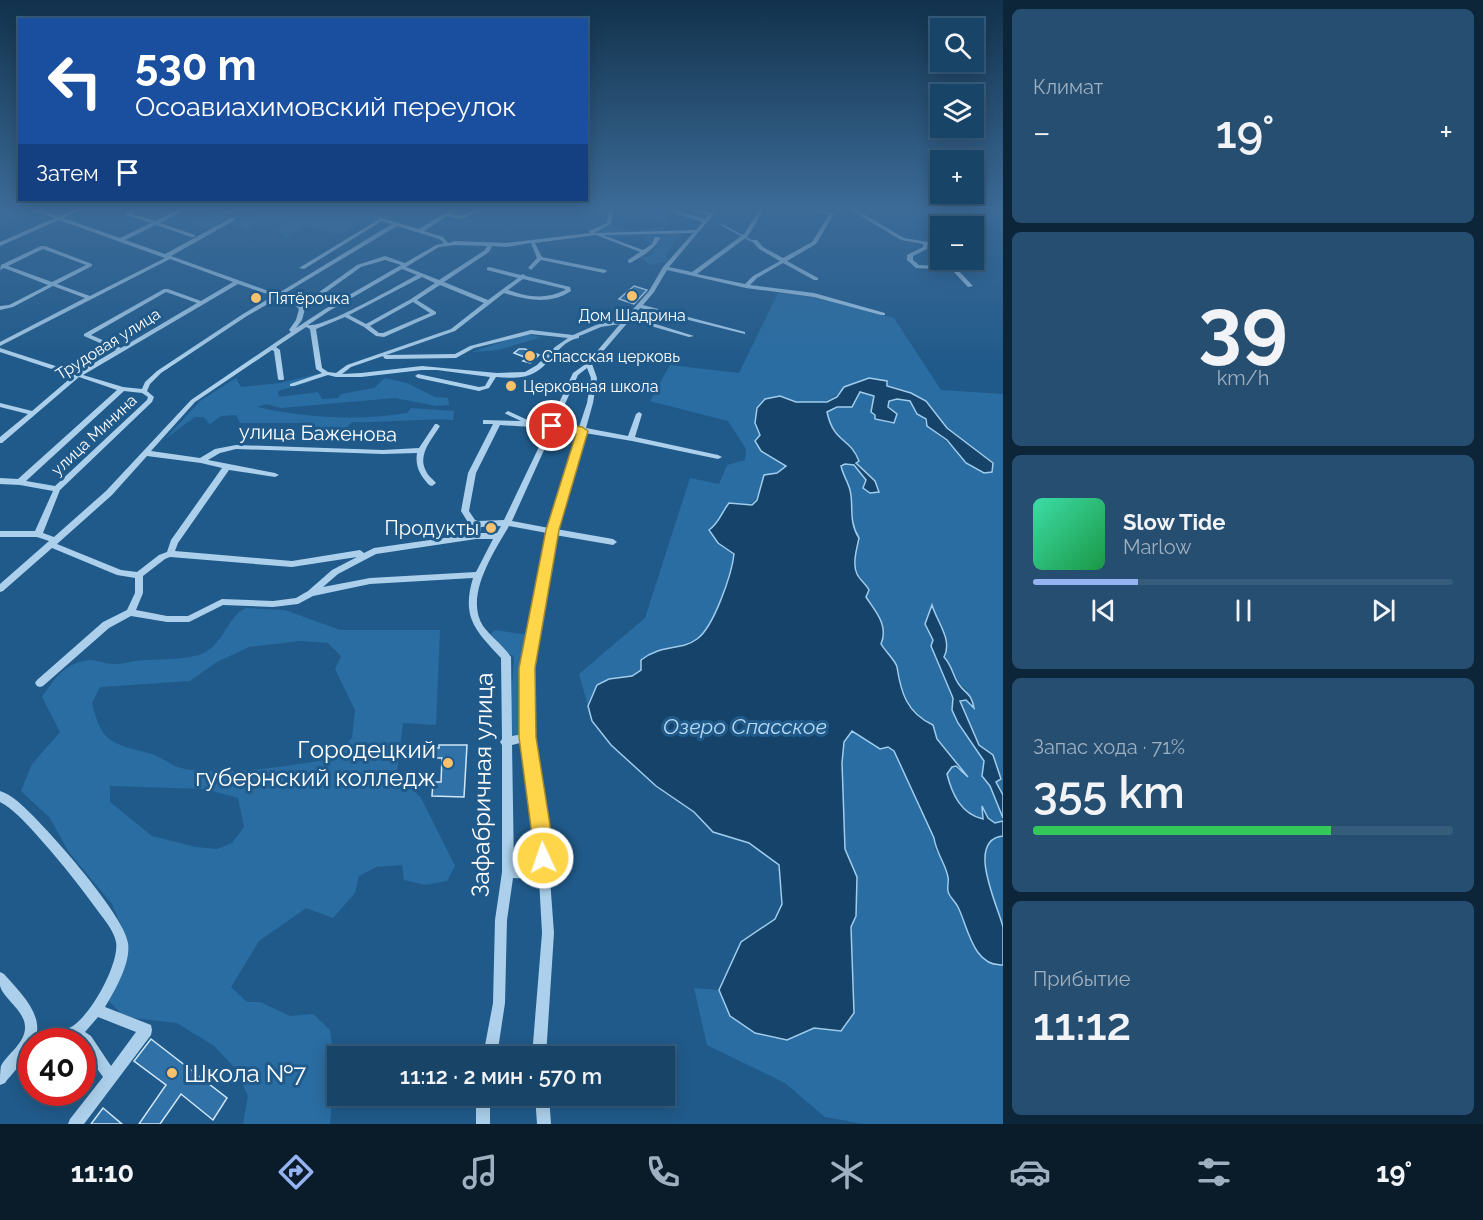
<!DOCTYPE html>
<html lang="ru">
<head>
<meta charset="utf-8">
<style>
	body { margin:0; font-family:Raleway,sans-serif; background:#254e71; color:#f1f3f6; height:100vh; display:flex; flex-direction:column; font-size:22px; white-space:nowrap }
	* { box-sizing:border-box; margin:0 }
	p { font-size:20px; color:#9fb0c0 }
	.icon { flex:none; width:33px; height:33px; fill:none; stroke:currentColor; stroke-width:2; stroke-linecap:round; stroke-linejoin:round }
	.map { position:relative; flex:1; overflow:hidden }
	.drawer { display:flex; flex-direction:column; gap:9px; padding:9px; background:#0d2539; width:480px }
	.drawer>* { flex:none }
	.guide { position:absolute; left:18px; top:18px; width:570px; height:183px; border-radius:0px; box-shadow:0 3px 15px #0003,0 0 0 2px #365c7c; background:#1a4fa0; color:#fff; overflow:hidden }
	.buttons { position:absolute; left:930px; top:18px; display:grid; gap:12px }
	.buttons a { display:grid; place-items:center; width:54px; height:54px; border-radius:0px; background:#184468; box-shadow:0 3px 15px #0003,0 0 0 2px #365c7c; font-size:30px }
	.speed { position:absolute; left:18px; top:1028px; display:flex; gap:12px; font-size:30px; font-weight:700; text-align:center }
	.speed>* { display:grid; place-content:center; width:78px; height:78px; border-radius:50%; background:#184468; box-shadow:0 3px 15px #0003,0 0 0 2px #365c7c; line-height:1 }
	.speed .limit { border:9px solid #d22; background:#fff; color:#111 }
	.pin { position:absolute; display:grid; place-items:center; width:51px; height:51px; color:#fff; margin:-26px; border:3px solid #fff; border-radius:50%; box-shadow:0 2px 6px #0007 }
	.me { position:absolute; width:66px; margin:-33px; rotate:357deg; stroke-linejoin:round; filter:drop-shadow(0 0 4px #0008) }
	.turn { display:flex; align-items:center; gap:21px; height:126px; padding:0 18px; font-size:27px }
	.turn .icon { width:78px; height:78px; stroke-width:2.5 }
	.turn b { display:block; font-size:42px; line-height:51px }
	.then { display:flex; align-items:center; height:57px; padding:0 18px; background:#0003; gap:12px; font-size:22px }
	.big { font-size:45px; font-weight:600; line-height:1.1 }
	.drawer .card { flex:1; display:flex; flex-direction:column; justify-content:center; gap:9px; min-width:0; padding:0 21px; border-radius:9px; background:#254e71 }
	.drawer .dial { align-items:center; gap:0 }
	.dial b { font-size:78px; line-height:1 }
	.song { display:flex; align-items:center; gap:18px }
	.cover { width:72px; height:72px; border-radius:9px; background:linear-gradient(135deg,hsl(160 70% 55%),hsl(140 70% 35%)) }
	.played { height:6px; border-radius:3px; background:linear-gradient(90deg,#95b2f1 25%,#365c7c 25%) }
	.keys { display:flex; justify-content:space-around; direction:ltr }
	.heat { display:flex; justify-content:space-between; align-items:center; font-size:33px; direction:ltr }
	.charge { height:9px; border-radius:4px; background:linear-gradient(90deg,#34c759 71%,#365c7c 0) }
	.trip { position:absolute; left:327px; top:1046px; width:348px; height:60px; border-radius:0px; background:#184468; box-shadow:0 3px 15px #0003,0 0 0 2px #365c7c; font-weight:600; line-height:60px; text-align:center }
	.menu { display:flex; height:96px; justify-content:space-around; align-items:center; background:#0a1b2a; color:#9fb0c0 }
	.menu .icon { width:42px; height:42px }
	.menu .selected { color:#95b2f1 }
	.menu b { font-size:27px; color:#f1f3f6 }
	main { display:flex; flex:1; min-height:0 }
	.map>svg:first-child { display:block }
	.green { fill:#2a6da2; fill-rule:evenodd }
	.water { fill:#164369; stroke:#a0ccec; stroke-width:1.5 }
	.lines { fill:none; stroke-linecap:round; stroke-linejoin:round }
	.stream { stroke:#a0ccec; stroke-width:1.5 }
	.building { fill:#3072a8; stroke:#d1e7f8; stroke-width:1.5 }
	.minor { fill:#acd0eb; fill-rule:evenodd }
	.route { fill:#ffd54a; stroke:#a68a30; stroke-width:1.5 }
	.poi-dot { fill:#f8c16d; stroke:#205a8a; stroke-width:2 }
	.labels { text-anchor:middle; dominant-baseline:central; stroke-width:6; stroke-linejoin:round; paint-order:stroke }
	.far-poi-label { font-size:16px; fill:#fff; stroke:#205a8a; text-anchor:start }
	.far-street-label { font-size:16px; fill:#fff; stroke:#205a8a }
	.street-label { font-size:20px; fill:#fff; stroke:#205a8a }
	.poi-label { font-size:20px; fill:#fff; stroke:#205a8a; text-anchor:end }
	.water-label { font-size:21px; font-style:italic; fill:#b8d9f2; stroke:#205a8a }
	.near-poi-label { font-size:24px; fill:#fff; stroke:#205a8a; text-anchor:end }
	.near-street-label { font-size:24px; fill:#fff; stroke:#205a8a }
</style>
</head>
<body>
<main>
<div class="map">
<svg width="1003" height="1124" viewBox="0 0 1003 1124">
	<rect width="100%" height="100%" fill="#205a8a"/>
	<path class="green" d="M0,209H24L32,216L0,225Z
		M220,209H241L224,217L212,230L190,224Z
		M253,209H375L371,211V216L340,235L307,226L286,238L278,230L283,220H257L250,230L239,226L258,214Z
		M644,209L672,211L667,216L669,219L663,231L594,233L612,225C624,232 653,233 664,223L650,219L622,222L620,220L643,212Z
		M682,233L666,255L668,261L650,265L641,258L651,255L657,245L647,242L643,236L610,238L601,235Z
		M778,293L814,297L894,318L941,390L1003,394V795L995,782L1001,779L993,755L979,745L960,700H966L967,690C955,681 954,668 944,657L946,637L932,606C925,620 936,632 931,647L953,698L952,711L958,723L984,761L982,776L990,786L1003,818L1001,823L995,824L988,818L983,809V820C961,813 952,795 947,773L952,767L965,773L937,739L933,725C907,713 902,693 897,667C895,661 885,651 881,643C889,625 875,611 866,597V584C851,568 855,558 859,538C849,521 854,505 850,490C848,482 843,475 841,466L845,463L854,465L866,480L863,483L879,492L875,481L856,463L859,461L856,453L836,436L826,412L847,405L860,392L874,395L871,412L890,424L889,401L897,399L910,401C918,409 922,420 929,427C942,439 955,447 966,463H993L947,428L926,401L911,393L887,386V381L844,387C828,409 803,405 780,396L755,423L760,435L786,466L777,473L764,475C755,507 754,505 723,510L720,522L709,530L718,543L734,554C732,574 715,624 698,638C694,642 686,642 681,645C664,653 650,667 634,675C606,688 606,666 588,706L579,674L645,618L690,478L719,484L727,465L745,460L746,449L728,421L650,401L670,365L739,373Z
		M526,334L542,337L498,350L472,352Z
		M317,374L309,382L278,391L279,397L318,392L322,399L338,398L341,394L374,388L385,378L407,383L435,397L448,398L449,405L436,406L395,398L281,408L266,404L257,407C306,418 357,421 407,413L411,408L454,411L453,420C419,418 386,423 352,422L346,428L311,427L304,423H240L236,415L221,416L210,424L203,417H195L165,439L200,401L236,378L241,387L280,383Z
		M246,608L285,610L340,630H440L436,725L403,723L397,772L421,798L455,866L447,881L426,885L404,880L402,865L376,867L359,876L355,893L333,918L306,908L259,941L231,987L247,1002H260L290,1016L313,1014L330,1030L335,1069L330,1124H243L248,1096L235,1068L214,1046L177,1023L124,1017L107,999L123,970L127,939L112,904L68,851L50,818L21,791L32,764L60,732L42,697C54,679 66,662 90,660C98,660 105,664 113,664C123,665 134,660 145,660C164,659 180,660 199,655C224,647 225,618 246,608ZM300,641L328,643L341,656L335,669L355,710L352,738L332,759C292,765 220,778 181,768C171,766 162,757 152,754C114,743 102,746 92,703L100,687L190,681L217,662L249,647ZM110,786L205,789L238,798L244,827L232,843L217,849L196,847L152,836L110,802Z
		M495,630L528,635L523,664L522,733L509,738L514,656L506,653L489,636Z
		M852,731L880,749L888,747L894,751L934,838L935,850L942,858L948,875V892L958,908L962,919L995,966L1003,965V1124H863L825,1117L785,1083L707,1045L694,988L719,990L730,1016L787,1040L814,1028L841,1031L854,1013L851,927L856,916L857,877L845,849L842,763L844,742Z
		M1003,836V927C995,912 978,859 987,844C990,838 997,837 1003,836Z"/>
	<path class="water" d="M869,378L887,381V386L911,393L926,401L947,428L993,463L992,472L984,473L966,463L947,440L927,426L926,419L917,414L910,401L897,399L889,401L888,407L897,414L894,423L875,419V415L871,412L874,396L860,392L852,407H837L827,412C834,444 850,437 859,461L856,463L875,481L879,492L870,493L863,488L866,480L854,465L845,464L841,466C843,475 848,482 850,490C854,505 848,521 859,538C857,548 852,564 857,574C860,580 866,584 869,590L866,597C875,611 889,625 881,644C885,651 896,661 897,667C901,693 907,713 933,725L937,739L968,777L956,766L952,767L947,774C952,794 961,814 983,819L982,806L988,818L995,823L1003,821V836C965,840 998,906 1003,927C1003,939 1003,954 1003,965C973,967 968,927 958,907C955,901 949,897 948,891C947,886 949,881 948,877C945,862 936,853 934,838L894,751L888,747L880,749L852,731L844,742L842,763L845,849L857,877L856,916L851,927L854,1013L841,1031L814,1028L787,1040L755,1033L730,1016L719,990L741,942L775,919L782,904L779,865L749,843L713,832L694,812L656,786L611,745L592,721L588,706L597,685L609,679L632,676L641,670V660C661,644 681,651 697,639C714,627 732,573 734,554L718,543L709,530C720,522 721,513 729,503L752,505L757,500L764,475L777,473L786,466L761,451L755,441L760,435L755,423L757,408L765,399L780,396L796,402H827L837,397L844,387Z
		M932,605C937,622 953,640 944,657C953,667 952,674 958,683C965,694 971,692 974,708L966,700L960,701L979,745L993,755L1001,779L996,782L1003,795V818L990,786L982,776L984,761L958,723L952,710L953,698L931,646L933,640L925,624Z"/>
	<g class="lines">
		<path class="stream" d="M722,225L754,242"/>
	</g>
	<path class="building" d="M634,286L647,290L634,304L619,299Z
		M519,349H525L539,355L530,363L523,361L527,358L514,353Z
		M439,745H467L464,797L432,796L433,782H441L442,758H434L435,748H439Z
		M151,1039L227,1098L213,1120L181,1094L160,1124H139L166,1085L134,1061Z
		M103,1108L122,1124H91Z"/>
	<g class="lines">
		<path class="minor" d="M31,209H38L59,217L76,209H82L63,218L120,238L151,223L126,215V213L131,209H136L131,214L155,221L181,209H187L160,223L195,235V237H191L156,225L125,240L165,254L231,218H235V220L171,256L277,294L392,224L382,221L304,269L299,268L381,218L419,229L452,209H457L450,214L461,216L477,209H483L461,219L447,216L424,231L443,237L448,243L455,241L506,243L590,233L589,231L607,223L609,209H613L611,224L594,233L696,230L703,222L673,213L674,209H678V211L705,219L708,216L691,209H698L710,213L713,209H718L669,267L692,272L744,234L760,209H764L748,236L697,274L745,284L753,276L780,261L759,249L752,241L753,240H757L763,247L783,258L812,242L829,215L809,209H817L834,214L816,244L787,261L818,278V280H814L783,263L757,278L750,285L814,293L885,313V315H881L814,297L746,288L667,270L654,292L643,305L745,332V334L640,308L633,317L694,336L689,337L630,320L592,364L597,378L593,403L586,428L628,436L636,414L639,412L642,414L635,437L718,455L722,457L718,459L632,441L585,433L556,529L613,539L617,542L613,545L555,535L532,668L533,737L546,825L554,933L546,1056H532L542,933L539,879L513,878L507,920L505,1003L497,1056H483L493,1003L495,920L502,872V745L500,742L502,739L501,658C476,631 461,618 473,578L370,584L313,596L298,604L273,607L223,605L189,622H167L131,616L109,628L43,686L40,687L37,686L35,683L37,680L103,622L127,610L135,593V578L117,575L52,548L3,591L0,592V584L49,541L37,537H0V531H35L53,491L20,485L0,484V478L18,479L117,390L79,377L2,443H0V437L28,414L0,407V403L32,411L73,376L0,352V348L77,373L116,350L84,336V334L164,289H168L201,301L233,282L170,259L0,346V342L85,298L53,286L13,307L0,310V306L9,305L48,285L4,268L0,270L1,265L41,246H45L92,264V266L57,284L90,296L165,258L59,220L0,246V242L55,218ZM397,226L439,239L444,243L436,245L405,263L385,256L357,265L301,305L297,301L282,295ZM693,233L663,267L649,291L628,315L626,316L624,320L608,322L596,325L573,335L531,330L470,346L455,354L386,355L455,331L504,293C527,300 550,305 571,291L570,287L526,276L523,274L521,275L489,267L487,268V270L518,278L488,300L444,282L489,252L492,246L506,247L531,243L537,258L528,268L531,270L541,260L604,273L607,271L606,270L542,257L535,243L596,235L640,252L628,260V262L630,263C641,257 654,250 660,238L659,237H655L652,244L643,250L603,235ZM455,245L487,246L485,250L439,280L406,267L439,247ZM43,249L86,265L52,282L8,266ZM385,260L401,265L325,309L296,328L302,320L305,309L304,308L361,267ZM402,269L417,275C398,285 325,328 308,325L329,311ZM422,277L435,283L411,299L366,324L349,315ZM523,279L565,289V290C545,300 528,297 508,290ZM238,284L273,296L243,314L157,371L145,382L142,389L123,387L83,375ZM440,285L484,303L451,329L347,365L336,373L328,372L322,368L316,329L345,317L364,327L376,336L384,337L436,314V312L417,300ZM166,292L197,303L121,348L91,335ZM278,298L293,303L299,309L296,320L289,330L291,332L191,400L106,491L54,537L43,533L60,490L152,402L154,397L147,391L150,384L161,373L247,316ZM413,302L430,313L383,333H379L370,326ZM620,324L587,363L573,373L549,424L532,422L508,411L505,413L506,414L521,421L483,420V424H493L468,473L461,511L469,524L473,525L472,534L374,548L364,553L360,550L292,561L175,551L178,543L229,470L275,477L279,475L275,473L208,460L220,453L236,449L383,454L417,453C415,467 420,475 429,485L432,486L436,483C433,479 428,476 426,471C417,455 432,439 440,426L437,424H435L419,448L383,450L236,445L215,449L200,458L151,451L195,402L272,350L274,351L278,379L279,380H283L284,379L280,350L276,347L306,327L310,329L316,369L322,373L290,384V386H294L328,375L336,377H361L422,370H437L490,377L485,386L479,387L418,374L415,376L418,378L479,391L489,388L496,377C508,378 523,379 534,373C551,365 559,341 579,338V336L582,335L601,327ZM531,334L568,338L555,347L537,365L525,372L497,373L422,366L361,373L342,374L351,367L383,356L384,358L386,359L456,358L474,348ZM587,368L591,378L587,403L579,427L556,424L578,375ZM124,391L142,393L148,397L147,400L55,486L26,481ZM500,425L548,428L504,520L478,521L475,520L469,511L476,473ZM554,428L578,431L549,528L512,521ZM147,456L201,463L222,468L171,540L167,552L159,555L137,572L121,570L57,544L112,495ZM501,526L497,533H480L481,527ZM509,526L547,533L522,668L523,734L512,736L511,657C503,645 491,637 483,626C464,596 494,552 509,526ZM476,539H493L476,572L370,578L323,587L338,574L376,554ZM170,557L292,567L357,557L332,570L308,591L296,598L273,601L222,599L188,616H167L136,610L143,593V576L165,559ZM524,742L536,825L538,868L514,867L512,745Z
			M849,209H855L904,238L928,242L927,249L913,256V260L919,265L955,267L973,286L968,287L952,270L916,268L907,260V255L923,247V244L901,240Z
			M0,791C6,793 11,796 16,800C40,819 125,915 128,943C131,963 115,990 105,1007L151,1025L152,1030L151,1035L84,1124H68L70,1119L103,1077L82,1047V1041H76L74,1039L68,1041H32C32,1054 13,1072 5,1083L0,1085C0,1079 0,1071 1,1066C8,1053 26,1043 25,1026C24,1010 3,998 0,986C0,982 0,976 0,972L4,974C17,989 40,1010 37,1032C47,1031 59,1032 69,1028C89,1020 120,963 116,942C114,930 102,917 95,907C76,881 56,856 34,832C24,821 13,809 0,802ZM98,1017L136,1032L111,1066L91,1036L85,1032Z
			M476,1095H490V1124H476Z
			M535,1095H549L551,1124H537Z"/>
	</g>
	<linearGradient id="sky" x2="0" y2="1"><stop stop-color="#12324c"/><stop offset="0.57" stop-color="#3c6b98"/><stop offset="1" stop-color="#3c6b98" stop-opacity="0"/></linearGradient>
	<rect width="1003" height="366" fill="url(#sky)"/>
	<path class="route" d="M552,423L582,427L588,431L559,530L535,668L536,737L550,825L552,858L549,865L543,867L536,865L519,737V668L546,530L576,434L548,429L546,426Z"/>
	<g class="poi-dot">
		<circle cx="632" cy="296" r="6"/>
		<circle cx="256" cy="298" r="6"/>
		<circle cx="530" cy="356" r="6"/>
		<circle cx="511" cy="386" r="6"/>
		<circle cx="491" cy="528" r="6"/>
		<circle cx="448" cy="763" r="6"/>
		<circle cx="172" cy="1073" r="6"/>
	</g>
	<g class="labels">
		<g class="far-poi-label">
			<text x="268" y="298">Пятёрочка</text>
			<text x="632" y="315" text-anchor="middle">Дом Шадрина</text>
			<text x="542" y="356">Спасская церковь</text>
			<text x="523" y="386">Церковная школа</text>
		</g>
		<g class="far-street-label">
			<text transform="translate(108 344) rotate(-32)">Трудовая улица</text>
			<text transform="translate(94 435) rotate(-43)">улица Минина</text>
		</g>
		<g class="street-label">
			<text transform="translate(318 433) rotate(1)">улица Баженова</text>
		</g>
		<g class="poi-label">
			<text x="479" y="528">Продукты</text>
		</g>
		<g class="water-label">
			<text x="745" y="726">Озеро Спасское</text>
		</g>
		<g class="near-poi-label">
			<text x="436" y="749">Городецкий<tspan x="436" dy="28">губернский колледж</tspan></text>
			<text x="184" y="1073" text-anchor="start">Школа №7</text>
		</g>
		<g class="near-street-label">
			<text transform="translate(482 785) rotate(-89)">Зафабричная улица</text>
		</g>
	</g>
</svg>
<div class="buttons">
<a><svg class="icon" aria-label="search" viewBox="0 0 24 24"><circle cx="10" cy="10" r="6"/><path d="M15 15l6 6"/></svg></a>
<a><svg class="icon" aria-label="layers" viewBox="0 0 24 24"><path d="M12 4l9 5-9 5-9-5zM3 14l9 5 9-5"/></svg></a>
<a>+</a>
<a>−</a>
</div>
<div class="speed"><div class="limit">40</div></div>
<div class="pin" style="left:552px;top:426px;background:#d93025"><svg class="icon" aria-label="arrive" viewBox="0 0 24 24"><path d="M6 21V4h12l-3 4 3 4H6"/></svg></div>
<svg class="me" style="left:543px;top:858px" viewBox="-20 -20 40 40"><circle r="17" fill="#ffd54a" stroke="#fff" stroke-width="3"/><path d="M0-11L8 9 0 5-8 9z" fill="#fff"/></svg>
<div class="trip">11:12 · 2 мин · 570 m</div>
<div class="guide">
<div class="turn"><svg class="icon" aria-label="left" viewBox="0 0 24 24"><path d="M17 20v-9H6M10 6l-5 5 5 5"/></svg><div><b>530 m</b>Осоавиахимовский переулок</div></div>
<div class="then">Затем<svg class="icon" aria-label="arrive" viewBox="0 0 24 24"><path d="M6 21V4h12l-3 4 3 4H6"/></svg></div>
</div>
</div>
<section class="drawer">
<div class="card"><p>Климат</p>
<div class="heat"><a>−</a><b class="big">19°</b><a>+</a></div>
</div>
<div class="card dial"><b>39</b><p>km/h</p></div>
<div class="card">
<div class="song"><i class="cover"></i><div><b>Slow Tide</b><p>Marlow</p></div></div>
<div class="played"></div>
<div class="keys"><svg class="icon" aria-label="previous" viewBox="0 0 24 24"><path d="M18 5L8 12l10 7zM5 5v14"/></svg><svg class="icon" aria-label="pause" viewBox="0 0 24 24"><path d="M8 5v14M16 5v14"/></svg><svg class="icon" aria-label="next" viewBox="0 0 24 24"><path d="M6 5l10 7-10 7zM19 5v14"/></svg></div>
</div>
<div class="card"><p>Запас хода · 71%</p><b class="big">355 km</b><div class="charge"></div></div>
<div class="card"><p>Прибытие</p><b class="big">11:12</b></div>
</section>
</main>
<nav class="menu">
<b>11:10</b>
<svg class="icon selected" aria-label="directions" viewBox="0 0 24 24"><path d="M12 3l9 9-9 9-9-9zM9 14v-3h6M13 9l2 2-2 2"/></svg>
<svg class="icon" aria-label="music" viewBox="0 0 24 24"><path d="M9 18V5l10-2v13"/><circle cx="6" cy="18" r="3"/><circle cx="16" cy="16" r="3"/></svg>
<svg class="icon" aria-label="phone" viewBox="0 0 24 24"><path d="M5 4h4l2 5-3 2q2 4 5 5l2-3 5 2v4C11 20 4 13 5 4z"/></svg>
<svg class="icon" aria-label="climate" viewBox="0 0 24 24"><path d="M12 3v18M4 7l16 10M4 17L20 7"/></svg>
<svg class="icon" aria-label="car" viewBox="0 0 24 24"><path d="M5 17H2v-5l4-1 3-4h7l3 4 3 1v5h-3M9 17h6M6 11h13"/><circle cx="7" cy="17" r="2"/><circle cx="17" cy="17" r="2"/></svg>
<svg class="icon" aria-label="filters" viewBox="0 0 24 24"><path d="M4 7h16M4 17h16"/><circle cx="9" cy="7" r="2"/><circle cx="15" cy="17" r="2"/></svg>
<b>19°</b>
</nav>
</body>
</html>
